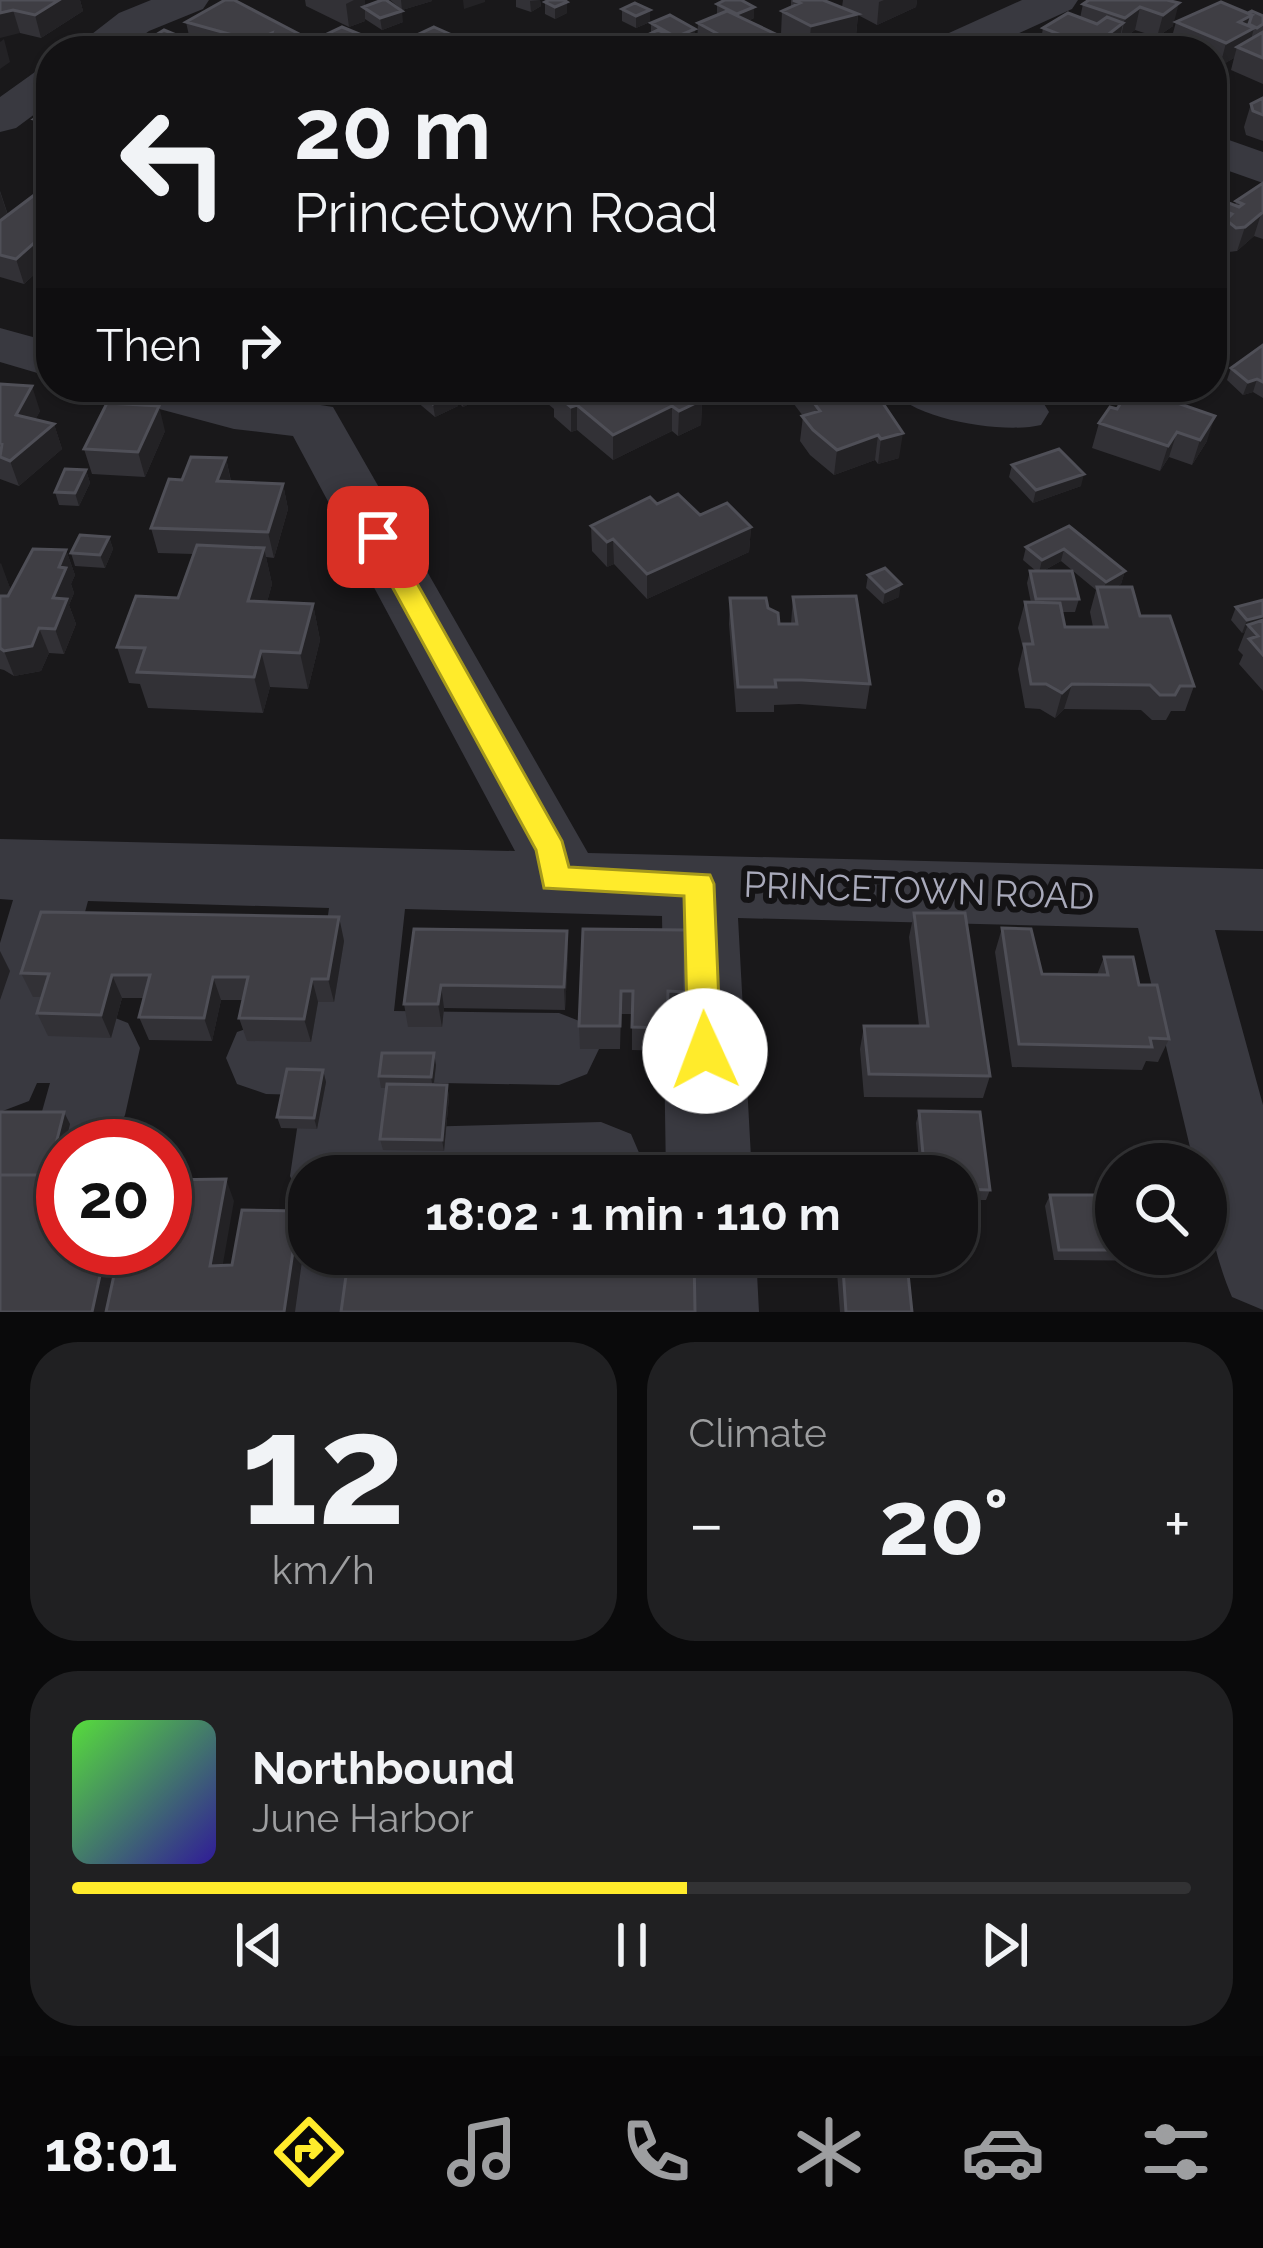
<!DOCTYPE html>
<html lang="en">
<head>
<meta charset="utf-8">
<style>
	body { margin:0; font-family:Raleway,sans-serif; background:#202022; color:#f1f3f6; height:100vh; display:flex; flex-direction:column; font-size:45px; white-space:nowrap }
	* { box-sizing:border-box; margin:0 }
	p { font-size:39px; color:#9d9ea0 }
	.icon { flex:none; width:66px; height:66px; fill:none; stroke:currentColor; stroke-width:2; stroke-linecap:round; stroke-linejoin:round }
	.map { position:relative; height:1312px; overflow:hidden }
	.drawer { display:flex; flex-direction:column; gap:30px; padding:30px; background:#0a0a0b; flex:1 }
	.drawer>* { flex:none }
	.banner { position:absolute; left:36px; top:36px; width:1191px; height:366px; border-radius:48px; box-shadow:0 3px 9px #0004,0 0 0 3px #323234; background:#131214; color:#f1f3f6; overflow:hidden }
	.buttons { position:absolute; left:1095px; top:1143px; display:grid; gap:24px }
	.buttons a { display:grid; place-items:center; width:132px; height:132px; border-radius:50%; background:#131214; box-shadow:0 3px 9px #0004,0 0 0 3px #323234; font-size:60px }
	.speed { position:absolute; left:36px; top:1119px; display:flex; gap:24px; font-size:60px; font-weight:700; text-align:center }
	.speed>* { display:grid; place-content:center; width:156px; height:156px; border-radius:50%; background:#131214; box-shadow:0 3px 9px #0004,0 0 0 3px #323234; line-height:1 }
	.speed .limit { border:18px solid #d22; background:#fff; color:#111 }
	.pin { position:absolute; display:grid; place-items:center; width:102px; height:102px; color:#fff; margin:-51px; border-radius:24px; box-shadow:0 6px 18px #0006 }
	.me { position:absolute; width:132px; margin:-66px; rotate:358deg; stroke-linejoin:round; filter:drop-shadow(0 0 9px #0008) }
	.turn { display:flex; align-items:center; gap:42px; height:252px; padding:0 60px; font-size:54px }
	.turn .icon { width:156px; height:156px; stroke-width:2.5 }
	.turn b { display:block; font-size:84px; line-height:102px }
	.then { display:flex; align-items:center; height:114px; padding:0 60px; background:#0003; gap:24px; font-size:45px }
	.big { font-size:90px; font-weight:700; line-height:1.1 }
	.drawer .tile { flex:1; display:flex; flex-direction:column; justify-content:center; gap:18px; min-width:0; padding:0 42px; border-radius:48px; background:#202022 }
	.drawer .dial { align-items:center; gap:0 }
	.dial b { font-size:156px; line-height:1 }
	.song { display:flex; align-items:center; gap:36px }
	.cover { width:144px; height:144px; border-radius:18px; background:linear-gradient(135deg,hsl(110 70% 55%),hsl(250 70% 35%)) }
	.played { height:12px; border-radius:6px; background:linear-gradient(90deg,#ffeb2b 55%,#323234 55%) }
	.keys { display:flex; justify-content:space-around; direction:ltr }
	.heat { display:flex; justify-content:space-between; align-items:center; font-size:66px; direction:ltr }
	.drawer .tiles { flex:1; display:grid; gap:30px; grid-template-columns:1fr 1fr }
	.tile:last-child { grid-column:span 2 }
	.trip { position:absolute; left:288px; top:1155px; width:690px; height:120px; border-radius:48px; background:#131214; box-shadow:0 3px 9px #0004,0 0 0 3px #323234; font-weight:700; line-height:120px; text-align:center }
	.tabs { display:flex; height:192px; justify-content:space-around; align-items:center; background:#080708; color:#9d9ea0 }
	.tabs .icon { width:84px; height:84px }
	.tabs .on { color:#ffeb2b }
	.tabs b { font-size:54px; color:#f1f3f6 }
	.map>svg:first-child { display:block }
	.lines { fill:none; stroke-linecap:round; stroke-linejoin:round }
	.minor { fill:#393940; fill-rule:evenodd }
	.wall { fill:#323136; fill-rule:evenodd }
	.shaded-wall { fill:#232225 }
	.building { fill:#3f3e44; stroke:#4f4f57; stroke-width:3 }
	.route { fill:#ffeb2b; stroke:#a6991c; stroke-width:3 }
	.labels { text-anchor:middle; dominant-baseline:central; stroke-width:12; stroke-linejoin:round; paint-order:stroke }
	.street-label { font-size:36px; fill:#a9aabb; stroke:#141315 }
</style>
</head>
<body>
<div class="map">
<svg width="1263" height="1312" viewBox="0 0 1263 1312">
	<rect width="100%" height="100%" fill="#19181a"/>
	<g class="lines">
		<path class="minor" d="M151,0H209L203,9L149,31L121,51H70L119,13Z
			M1022,0H1078L1072,9L980,51H922L929,42Z
			M51,68V102L16,128L0,132V97L35,72Z
			M1212,134L1263,152V183L1212,165Z
			M0,328L51,342V377L0,362Z
			M114,387H210L333,407L588,853L1263,869V931L1215,930L1263,1105V1310L1232,1297C1213,1252 1206,1212 1206,1164H1194L1138,928L738,918L752,1176H666L662,916L405,909L394,1011L559,1013L587,1024L599,1049L587,1074L559,1085L386,1082L381,1128L601,1122L631,1134L643,1162L637,1176H309V1207L303,1205L290,1176L302,1095L266,1094L237,1084L226,1058L237,1032L266,1022L313,1023L329,908L88,901L58,1012H100L128,1023L140,1048L125,1115L112,1142L102,1146L54,1142L41,1115L50,1083H37L29,1101L0,1112V943L13,900L0,899V839L515,851L293,436L234,429L122,399Z
			M889,387C941,387 991,386 1041,399L1049,412L1041,425C1004,434 911,420 889,387Z
			M309,1216V1254H366L359,1312H269L278,1254L291,1224Z
			M668,1254H756L759,1312H669Z"/>
	</g>
	<path class="wall" d="M0,0H80L83,11L41,38L20,33Z
		M305,0H365V6L403,22L382,30L365,19V21L349,27L306,6Z
		M390,0H432V1L402,10Z
		M516,0H540L541,6L531,12L516,7Z
		M791,0H823L842,7L843,0H917L916,7L877,25L858,15L856,36L809,49L781,34L782,11L791,8Z
		M1167,0L1173,26L1157,37L1135,30L1120,41L1118,46L1112,51H1039L1043,28L1080,18L1083,4Z
		M545,2H567V13L555,19L545,14Z
		M717,4L754,7V18L748,21L783,51H706L697,46L698,23L717,15Z
		M622,9L650,10V22L636,28L622,21Z
		M1248,13L1263,16V84L1231,70L1234,58L1220,66L1212,63V51H1185L1170,44L1176,22Z
		M186,22L299,34L301,51H132L190,40Z
		M651,23L695,40L686,44L700,51H637V40L651,34Z
		M419,34L472,44V51H432L420,45Z
		M323,36H364L365,48L359,51H331L325,48Z
		M1263,98V141L1246,135L1244,127L1251,104Z
		M51,108V145L41,143L34,119Z
		M1263,183V239L1254,236L1237,251L1229,252L1218,244L1221,236L1214,234L1222,210L1235,206L1236,201Z
		M0,191L8,215L51,197V259L24,284L0,277Z
		M1263,345V398L1253,392L1243,395L1227,380L1231,368Z
		M0,384L40,411L35,420L54,424L62,449L19,486L0,479Z
		M417,387H483L484,397L463,407L458,402V406L435,417L416,401L415,388Z
		M528,387H629V393L641,387H738L702,401L701,425L678,436L672,431L613,460L577,430L571,432L554,417V409Z
		M781,387H858L899,458L878,464L875,460L834,475L810,455L800,441L803,416Z
		M1110,407L1207,441L1192,465L1169,457L1160,471L1092,448L1099,423Z
		M165,431L145,477L92,474L84,449Z
		M226,458L231,481L283,484L288,509L274,558L266,557L272,584L267,602L313,604L320,640L308,689L270,687L263,713L148,708L140,684L129,683L117,647L178,598L193,554L158,553L151,528L182,480Z
		M1012,465L1081,486L1033,503L1009,477Z
		M86,470L90,483L79,506L59,505L55,492Z
		M657,504L751,527L749,552L647,599L614,564L607,567L592,551L591,526Z
		M1069,526L1125,571L1121,584L1116,587L1194,686L1185,711H1171L1166,720H1152L1141,710L1064,709L1055,718L1040,709L1025,708L1018,669L1023,648L1018,628L1025,602L1031,603L1027,583L1030,571H1036L1023,560L1026,547ZM1061,561L1096,590L1090,612L1093,627H1065L1062,612H1075L1079,599L1043,571Z
		M109,537L113,549L105,568L75,566L71,553Z
		M66,550L75,575L71,584L74,593L69,605L76,624L64,654L49,653L41,671L14,676L4,670L0,669V563L10,588L7,596Z
		M868,575L899,597L883,604L866,588Z
		M793,597L870,684L866,709L799,704L774,705V712H736L729,624L730,598L768,608L779,624H791Z
		M1263,600V691L1239,664L1243,655L1238,650L1245,632L1242,633L1231,620L1236,607Z
		M914,913L990,1076L983,1098L864,1097L860,1049L864,1026H919L909,937Z
		M339,917L344,941L334,1002H318L311,1042L247,1041L239,1018L243,1000H221L212,1041L149,1040L139,1017L144,998H122L111,1038L48,1036L37,1013L42,997H33L21,973Z
		M1002,928L1042,974L1097,975L1104,957L1139,985L1169,1039L1158,1062L1146,1061L1142,1070L1012,1067L995,952Z
		M414,929L567,931L568,955L565,1010L444,1008L442,1027H408L404,1004Z
		M583,929L685,992L684,1015L667,1014V1051L632,1050V1014H621L620,1049H580L579,1026Z
		M436,1065L434,1085H447L449,1097L444,1151L383,1150L380,1139L386,1088H381L379,1076Z
		M323,1070L326,1082L317,1129L281,1128L277,1117Z
		M919,1111L990,1190L986,1200H957V1176H920L916,1123Z
		M1050,1195H1116V1254H1183L1179,1261L1054,1260L1045,1206Z
		M841,1254L912,1312H840L837,1272Z"/>
	<path class="shaded-wall" d="M59,0H80L83,11L41,38L35,15Z
		M354,0H365V21L349,27L346,4Z
		M401,0H432V1L402,10Z
		M463,0H485V2L464,9Z
		M540,0L541,6L531,12L530,1Z
		M884,0H917L916,7L877,25L879,2Z
		M567,2V13L555,19V7Z
		M1179,3L1173,26L1157,37L1163,15Z
		M754,7V18L737,26V14Z
		M1140,7L1135,30L1120,41L1125,18Z
		M13,10L20,33L0,38V13Z
		M650,10V22L636,28V16Z
		M402,11L403,22L382,30L380,18Z
		M858,14L856,36L809,49L811,26Z
		M1252,15L1254,28L1248,51L1237,47L1234,58L1220,66L1226,43L1239,22Z
		M1123,23L1118,46L1112,51H1091L1092,47Z
		M695,29V40L676,48V37Z
		M272,33L270,39L272,51H256L254,41Z
		M299,34L301,51H279L277,42Z
		M364,36L365,48L359,51H346L345,46Z
		M784,38L783,51H750Z
		M4,39L10,62L0,69V42Z
		M1223,94L1220,106L1212,110V100Z
		M0,192L8,216L0,222Z
		M1262,211L1254,236L1237,251L1245,227Z
		M51,228V259L24,284L16,259Z
		M1257,379L1253,392L1243,395L1248,382Z
		M32,386L40,411L25,440L16,415Z
		M477,387H483L484,397L463,407L462,394Z
		M613,387H629V398L613,413Z
		M707,387H738L702,401L701,425L678,436L679,411L698,402L699,390Z
		M457,393L458,406L435,417L433,404Z
		M577,405V430L571,432V407Z
		M159,406L165,431L145,477L138,452Z
		M672,406V431L613,460V435Z
		M1215,416L1207,441L1192,465L1200,440Z
		M54,424L62,449L19,486L10,461Z
		M1177,432L1169,457L1160,471L1168,446Z
		M903,433L899,458L878,464L881,439Z
		M878,435L875,460L834,475L837,450Z
		M226,458L231,483L217,481Z
		M86,470L90,483L79,506L75,493Z
		M1084,474L1081,486L1033,503L1036,490Z
		M283,484L288,509L274,558L268,532Z
		M751,527L749,552L647,599V574Z
		M109,537L113,549L105,568L100,555Z
		M613,539L614,564L607,567V542Z
		M264,548L272,584L257,638L248,601Z
		M1064,549L1061,561L1039,573L1042,560Z
		M66,550L75,575L71,584L74,593L69,605L76,624L64,654L55,629L53,598L59,567Z
		M1,563L10,588L0,612V565Z
		M1125,571L1121,584L1102,595L1106,582Z
		M901,584L899,597L883,604L885,592Z
		M313,604L320,640L308,689L300,653Z
		M1263,616V627L1248,625L1245,632L1242,633L1247,620Z
		M39,628L49,653L41,671L14,676L4,651Z
		M261,651L270,687L263,713L254,677Z
		M1072,684L1064,709L1055,718L1062,693Z
		M339,917L344,941L334,1002L328,979Z
		M567,931L568,955L565,1010L564,987Z
		M0,951L10,971L0,1000Z
		M112,975L122,998L111,1038L101,1015Z
		M213,977L221,1000L212,1041L204,1018Z
		M312,979L318,1002L311,1042L304,1019Z
		M441,985L444,1008L442,1027L438,1004Z
		M434,1053L436,1065L433,1089L431,1077Z
		M323,1070L326,1082L317,1129L314,1118Z
		M447,1085L449,1097L444,1151L442,1140Z
		M64,1112L70,1124L52,1199L45,1188Z
		M226,1179L234,1201L219,1286L210,1266Z
		M299,1211L306,1232L295,1312H284Z
		M106,1248H129L115,1312H92Z"/>
	<path class="building" d="M0,0H59L35,15L13,10L0,13Z
		M225,0H234L299,34L277,42L270,39L272,33L254,41L186,22Z
		M382,0H386L402,11L380,18L363,7Z
		M549,0H564L567,2L555,7L545,2Z
		M725,0H741L754,7L737,14L717,4Z
		M793,0H823L858,14L811,26L782,11L800,3Z
		M1089,0H1167L1179,3L1163,15L1140,7L1125,18L1083,4Z
		M1221,2L1252,15L1239,22L1254,28L1226,43L1176,22Z
		M635,3L650,10L636,16L622,9Z
		M727,11L784,38L749,51L698,23Z
		M1252,11L1263,16V24L1257,28L1249,24L1252,15L1248,13Z
		M1068,13L1097,24L1107,17L1123,23L1092,47L1043,28Z
		M670,15L695,29L676,37L651,23Z
		M342,27L364,36L345,46L323,36Z
		M434,27L472,44L455,51L419,34Z
		M164,30L212,50H132Z
		M658,30L700,51H658L637,40Z
		M1263,32V58L1237,47Z
		M1212,89L1223,94L1212,100Z
		M1263,98V115L1253,111L1251,104Z
		M51,108V123L34,119Z
		M1263,183V212L1245,227L1236,228L1226,220L1232,214L1222,210L1229,203L1239,207L1243,204L1236,201Z
		M37,193L51,197V228L16,259L0,255V221Z
		M1263,345V382L1257,379L1248,382L1231,368Z
		M0,384L32,386L16,415L54,424L10,461L0,457L2,444L0,443Z
		M417,387H449L457,393L433,404L415,388Z
		M453,387H477L462,394Z
		M556,387H613L623,396L641,387H686L702,400L679,411L672,406L613,435L577,405L571,407L553,392L559,390Z
		M802,387H858L868,399L878,396L903,433L881,439L878,435L837,450L813,430L802,416L820,411Z
		M1131,387L1215,416L1200,440L1177,432L1168,446L1099,423L1110,407L1117,409Z
		M107,403L159,406L138,452L84,449Z
		M1059,449L1084,474L1036,490L1012,465Z
		M191,457L226,458L217,481L283,484L268,532L151,528L169,479L182,480Z
		M65,469L86,470L75,493L55,492Z
		M678,494L700,515L727,503L751,527L647,574L613,539L607,542L591,526L650,497L657,504Z
		M1069,526L1125,571L1106,582L1064,549L1042,560L1026,547Z
		M80,535L109,537L100,555L71,553Z
		M197,545L264,548L248,601L313,604L300,653L261,651L254,677L137,672L145,648L117,647L136,596L178,598Z
		M33,549L66,550L59,567L66,568L53,598L67,599L55,629L39,628L32,646L4,651L0,648V596H8Z
		M885,568L901,584L885,592L868,575Z
		M1030,571H1072L1079,599H1036Z
		M1097,587H1132L1140,616H1170L1194,686H1180L1175,695H1160L1150,685L1072,684L1062,693L1046,684H1031L1024,644H1033L1025,602L1060,603L1065,627H1107Z
		M856,596L870,684L802,680H775L776,687H738L730,598H766L768,608L778,613L779,624H797L793,597Z
		M1263,600V616L1247,620L1236,607Z
		M1263,620V655L1249,639L1258,636L1248,625Z
		M41,912L339,917L328,979H312L304,1019L239,1018L248,977H213L204,1018L139,1017L150,975H112L101,1015L37,1013L49,974L21,973Z
		M914,913H965L990,1076L869,1074L864,1026H928Z
		M1002,928L1031,929L1042,974L1108,975L1104,957H1133L1139,985H1157L1169,1039L1150,1038L1152,1047L1019,1044Z
		M414,929L567,931L564,987L441,985L438,1004H404Z
		M583,929L685,930V992L668,991L667,1028L632,1027L633,991H621L620,1026H579Z
		M382,1053H434L431,1077L379,1076Z
		M287,1069L323,1070L314,1118L277,1117Z
		M387,1084L447,1085L442,1140L380,1139Z
		M919,1111L980,1112L990,1190L957,1189V1176H925Z
		M0,1112H64L48,1175H0Z
		M0,1175H63V1248H106L92,1312H0Z
		M226,1179L210,1266L232,1265L242,1210L299,1211L284,1312H106L116,1266H133L136,1248H165V1180Z
		M1050,1195H1116V1250H1059Z
		M349,1254H694L695,1312H341Z
		M842,1254H906L912,1312H846Z"/>
	<path class="route" d="M378,529L391,537L562,841L569,867L710,875L714,884L721,1051L716,1061L705,1066L693,1061L688,1051L684,896L544,888L536,850L365,537Z"/>
	<g class="labels">
		<g class="street-label">
			<text transform="translate(919 890) rotate(2)">PRINCETOWN ROAD</text>
		</g>
	</g>
</svg>
<div class="buttons">
<a><svg class="icon" aria-label="search" viewBox="0 0 24 24"><circle cx="10" cy="10" r="6"/><path d="M15 15l6 6"/></svg></a>
</div>
<div class="speed"><div class="limit">20</div></div>
<div class="pin" style="left:378px;top:537px;background:#d93025"><svg class="icon" aria-label="arrive" viewBox="0 0 24 24"><path d="M6 21V4h12l-3 4 3 4H6"/></svg></div>
<svg class="me" style="left:705px;top:1051px" viewBox="-20 -20 40 40"><circle r="19" fill="#fff"/><path d="M0-13L10 11 0 6-10 11z" fill="#ffeb2b"/></svg>
<div class="trip">18:02 · 1 min · 110 m</div>
<div class="banner">
<div class="turn"><svg class="icon" aria-label="left" viewBox="0 0 24 24"><path d="M17 20v-9H6M10 6l-5 5 5 5"/></svg><div><b>20 m</b>Princetown Road</div></div>
<div class="then">Then<svg class="icon" aria-label="right" viewBox="0 0 24 24"><path d="M7 20v-9h11M14 6l5 5-5 5"/></svg></div>
</div>
</div>
<section class="drawer">
<div class="tiles">
<div class="tile dial"><b>12</b><p>km/h</p></div>
<div class="tile"><p>Climate</p>
<div class="heat"><a>−</a><b class="big">20°</b><a>+</a></div>
</div>
<div class="tile">
<div class="song"><i class="cover"></i><div><b>Northbound</b><p>June Harbor</p></div></div>
<div class="played"></div>
<div class="keys"><svg class="icon" aria-label="previous" viewBox="0 0 24 24"><path d="M18 5L8 12l10 7zM5 5v14"/></svg><svg class="icon" aria-label="pause" viewBox="0 0 24 24"><path d="M8 5v14M16 5v14"/></svg><svg class="icon" aria-label="next" viewBox="0 0 24 24"><path d="M6 5l10 7-10 7zM19 5v14"/></svg></div>
</div>
</div>
</section>
<nav class="tabs">
<b>18:01</b>
<svg class="icon on" aria-label="directions" viewBox="0 0 24 24"><path d="M12 3l9 9-9 9-9-9zM9 14v-3h6M13 9l2 2-2 2"/></svg>
<svg class="icon" aria-label="music" viewBox="0 0 24 24"><path d="M9 18V5l10-2v13"/><circle cx="6" cy="18" r="3"/><circle cx="16" cy="16" r="3"/></svg>
<svg class="icon" aria-label="phone" viewBox="0 0 24 24"><path d="M5 4h4l2 5-3 2q2 4 5 5l2-3 5 2v4C11 20 4 13 5 4z"/></svg>
<svg class="icon" aria-label="climate" viewBox="0 0 24 24"><path d="M12 3v18M4 7l16 10M4 17L20 7"/></svg>
<svg class="icon" aria-label="car" viewBox="0 0 24 24"><path d="M5 17H2v-5l4-1 3-4h7l3 4 3 1v5h-3M9 17h6M6 11h13"/><circle cx="7" cy="17" r="2"/><circle cx="17" cy="17" r="2"/></svg>
<svg class="icon" aria-label="filters" viewBox="0 0 24 24"><path d="M4 7h16M4 17h16"/><circle cx="9" cy="7" r="2"/><circle cx="15" cy="17" r="2"/></svg>
</nav>
</body>
</html>
